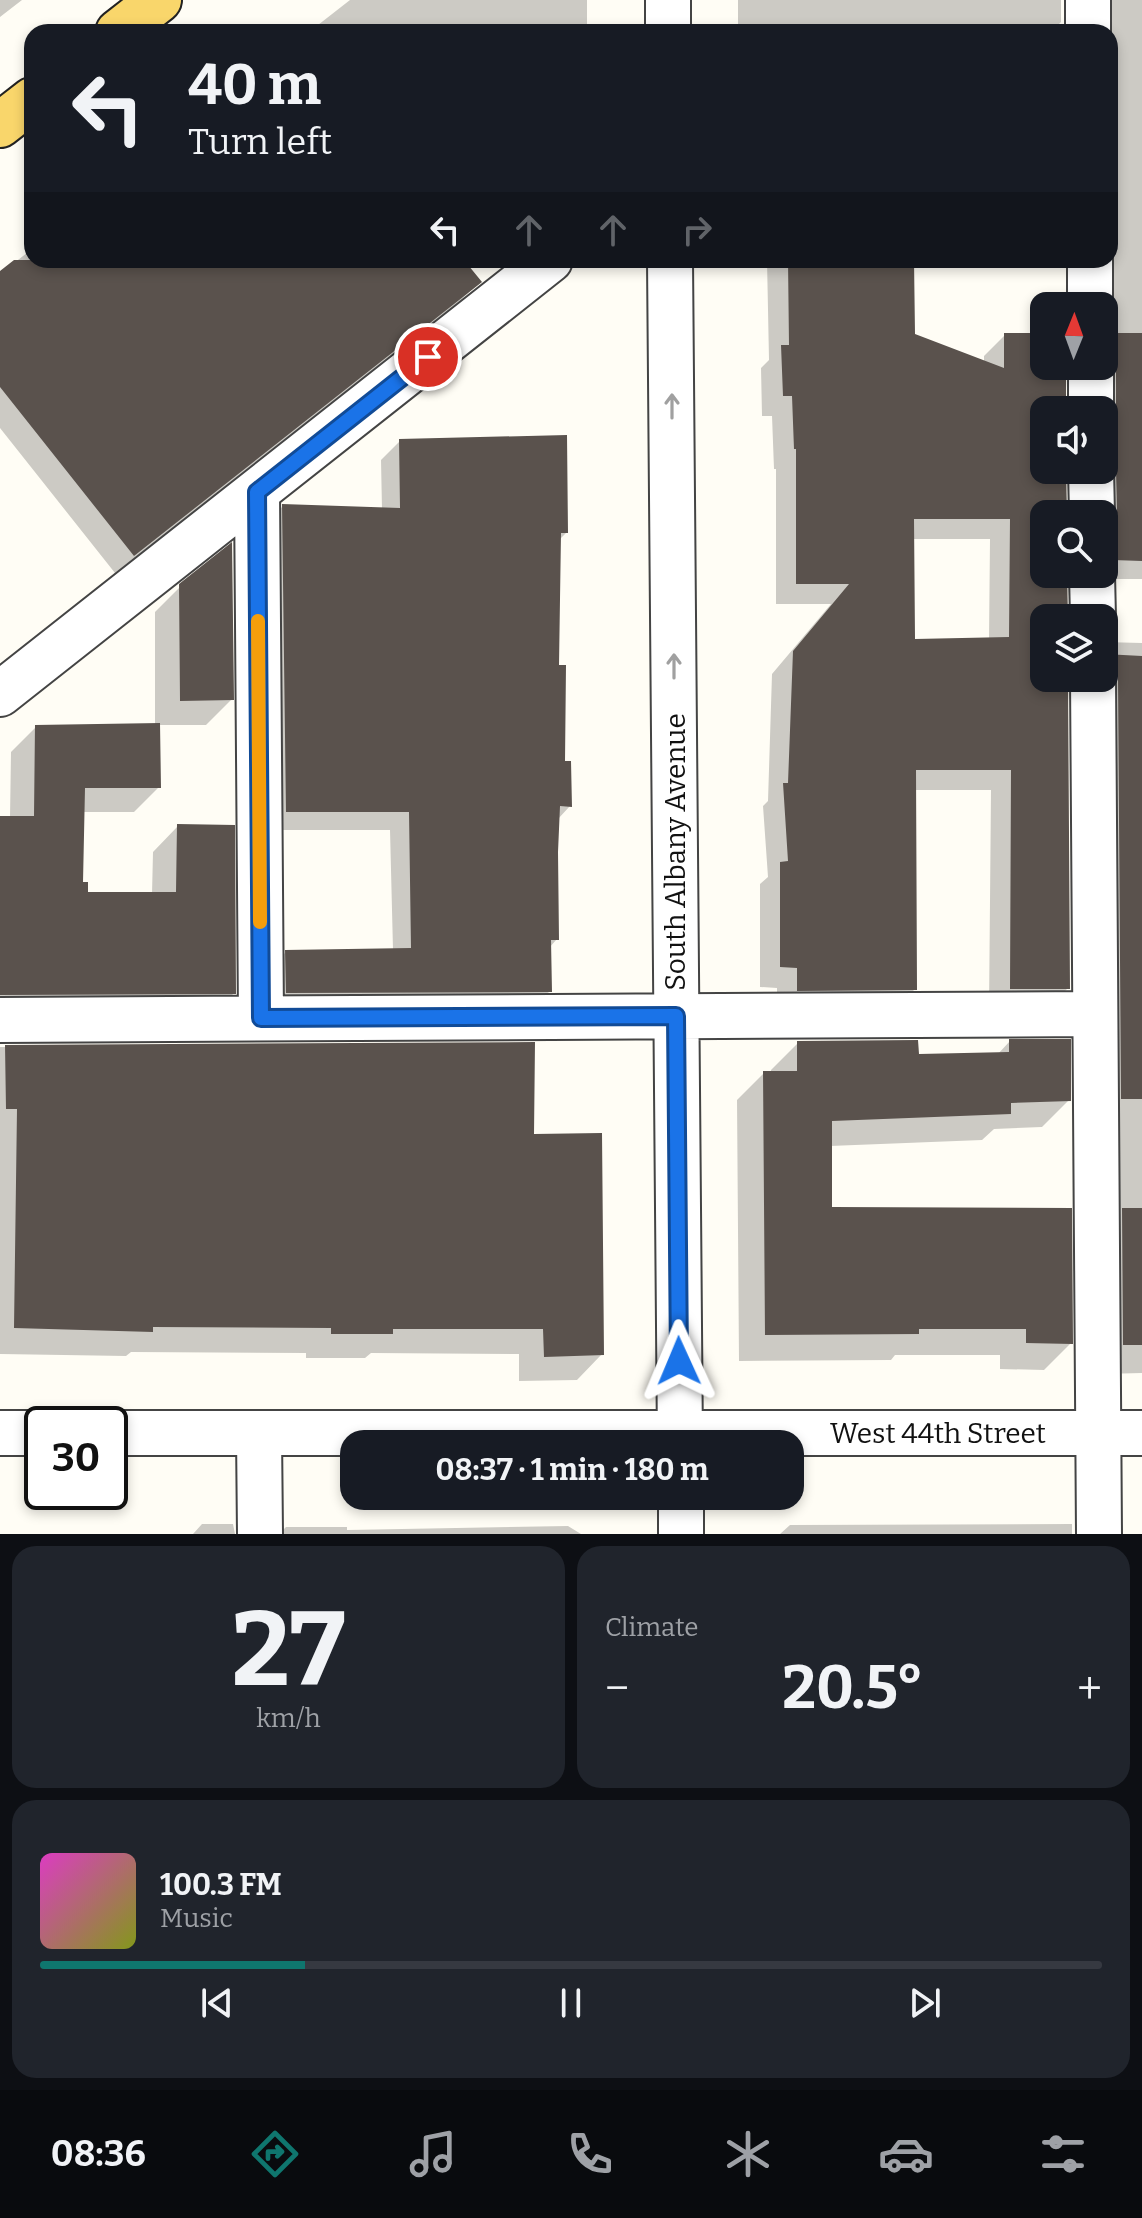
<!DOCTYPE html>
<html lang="en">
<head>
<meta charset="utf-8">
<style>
	body { margin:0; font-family:Bitter,serif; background:#20242c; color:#f1f3f6; height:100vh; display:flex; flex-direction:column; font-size:30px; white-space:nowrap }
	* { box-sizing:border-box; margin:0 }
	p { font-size:26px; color:#9ea1a6 }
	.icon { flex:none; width:44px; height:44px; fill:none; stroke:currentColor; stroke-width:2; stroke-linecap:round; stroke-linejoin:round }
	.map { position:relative; height:1534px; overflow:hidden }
	.panel { display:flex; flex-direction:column; gap:12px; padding:12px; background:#0d0f14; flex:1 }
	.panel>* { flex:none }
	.banner { position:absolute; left:24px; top:24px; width:1094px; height:244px; border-radius:24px; box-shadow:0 4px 12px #0003; background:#171b24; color:#f1f3f6; overflow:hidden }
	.needle { width:52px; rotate:1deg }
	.buttons { position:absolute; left:1030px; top:292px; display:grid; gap:16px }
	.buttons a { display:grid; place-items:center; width:88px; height:88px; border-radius:16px; background:#171b24; box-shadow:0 4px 12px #0003; font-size:40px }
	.speed { position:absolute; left:24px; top:1406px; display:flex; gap:16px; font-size:40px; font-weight:700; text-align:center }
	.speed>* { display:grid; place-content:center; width:104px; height:104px; border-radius:50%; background:#171b24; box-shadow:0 4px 12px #0003; line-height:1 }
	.speed .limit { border:4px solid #111; border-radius:12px; background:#fff; color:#111 }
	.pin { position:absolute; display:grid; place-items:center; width:68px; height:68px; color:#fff; margin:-34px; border:4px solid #fff; border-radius:50%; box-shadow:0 2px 8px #0007 }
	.me { position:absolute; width:88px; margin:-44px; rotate:359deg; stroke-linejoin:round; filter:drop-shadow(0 0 6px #0008) }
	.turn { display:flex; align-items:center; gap:28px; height:168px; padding:0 32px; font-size:36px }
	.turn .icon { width:104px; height:104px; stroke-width:2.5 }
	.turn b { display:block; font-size:56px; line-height:68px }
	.lanes { display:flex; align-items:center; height:76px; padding:0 32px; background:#0003; justify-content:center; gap:40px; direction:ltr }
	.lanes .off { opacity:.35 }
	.big { font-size:60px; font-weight:700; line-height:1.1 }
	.panel .widget { flex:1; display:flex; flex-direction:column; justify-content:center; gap:12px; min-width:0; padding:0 28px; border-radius:24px; background:#20242c }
	.panel .dial { align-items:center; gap:0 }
	.dial b { font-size:104px; line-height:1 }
	.song { display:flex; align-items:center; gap:24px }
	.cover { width:96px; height:96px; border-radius:12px; background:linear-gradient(135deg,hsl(310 70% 55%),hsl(70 70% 35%)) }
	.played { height:8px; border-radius:4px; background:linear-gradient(90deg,#0f766e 25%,#363941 25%) }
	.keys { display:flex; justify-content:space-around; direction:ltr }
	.heat { display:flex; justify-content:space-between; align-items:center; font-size:44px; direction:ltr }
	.panel .tiles { flex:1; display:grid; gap:12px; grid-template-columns:1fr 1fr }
	.widget:last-child { grid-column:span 2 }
	.trip { position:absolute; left:340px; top:1430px; width:464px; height:80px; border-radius:24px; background:#171b24; box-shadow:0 4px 12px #0003; font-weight:700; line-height:80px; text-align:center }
	.tabs { display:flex; height:128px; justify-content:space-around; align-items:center; background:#090b0e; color:#9ea1a6 }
	.tabs .icon { width:56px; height:56px }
	.tabs .on { color:#0f766e }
	.tabs b { font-size:36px; color:#f1f3f6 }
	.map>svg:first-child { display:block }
	.shadow { fill:#0003; fill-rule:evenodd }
	.building { fill:#5a524d; fill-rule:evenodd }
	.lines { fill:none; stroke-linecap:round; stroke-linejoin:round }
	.minor-casing { stroke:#444; stroke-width:48 }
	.major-casing { stroke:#222; stroke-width:48 }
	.minor { stroke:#fff; stroke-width:44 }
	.major { stroke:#f9d66b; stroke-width:44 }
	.oneway { stroke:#a0a0a0 }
	.route-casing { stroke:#114b97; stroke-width:20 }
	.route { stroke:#1a73e8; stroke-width:14 }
	.slow { stroke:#f59e0b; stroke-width:14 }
	.labels { text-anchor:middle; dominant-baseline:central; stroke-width:8; stroke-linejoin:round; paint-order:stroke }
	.street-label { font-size:28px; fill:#111; stroke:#fff }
</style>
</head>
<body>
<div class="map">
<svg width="1142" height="1534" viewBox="0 0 1142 1534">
	<rect width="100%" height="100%" fill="#fffdf5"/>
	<path class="shadow" d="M0,0H22L0,17Z
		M350,0H587V31L309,32Z
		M738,0H1061V22L1051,32H738Z
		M1081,0H1142V579H1090L1104,574V306L1110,260V32Z
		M32,249V260H461L479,282L461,300L115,573L0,428V274Z
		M767,260H912L913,335L984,363V356L1005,335H1044V366H1064V410H1044V470H1064L1065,514H1044V574H1065L1066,618H1044V678H1066L1068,988L1047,1009L989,1010L991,790H914L915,989L894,1010L777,1011V988L760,987V884L768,877L763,806L768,801L772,674L831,604H776V469H774L772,416H762L761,368L769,360ZM912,539H990L989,640L913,641Z
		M400,441L566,533L559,540L557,667L563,763L570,806L558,819L557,939L549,948L550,991L531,1010L268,1012L267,971L286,952L393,950L390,830H268L264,525L283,506L382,510L381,460Z
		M181,586L232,699L206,725H158L159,787L134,812H82L81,884L86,894H152L153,852L178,826L234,993L209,1018L0,1019V818H10L11,752L36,727L155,725V612Z
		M1104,642L1142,643V1373L1104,1374Z
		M1010,1041L1069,1100L1042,1127L994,1129L982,1140L830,1146V1209L1071,1343L1044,1370L1000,1369V1355H895L891,1360L739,1361L737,1100L764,1073H771V1070L798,1043L917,1056L997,1055Z
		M533,1044L532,1136L602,1354L577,1380L519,1381V1354L371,1353L365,1358H306V1353L131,1352L126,1356L0,1354V1047Z
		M202,1524H233L235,1534H193Z
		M1072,1524V1534H780L790,1525Z
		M568,1526L581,1534H279L286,1527H347V1530Z"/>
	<path class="building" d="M14,260H464L482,282L134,556L0,387V271Z
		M788,260H914L915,334L1004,368V333H1044V366H1066V410H1044V470H1066L1067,514H1044V574H1067L1068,618H1044V678H1068L1070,989H1010L1011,770H916L917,990L797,991V968L780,967V862L788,861L783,783H788L793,651L849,584H796V449H794L792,396H783L781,345H789ZM914,519H1010L1009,637L915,639Z
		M1104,333H1142V561L1113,560L1104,552V536L1113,527L1117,513L1116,469L1113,458L1104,449V431L1113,422L1116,411V366L1113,354L1104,345Z
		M567,435L568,533H561L559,665H566L565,761H571L572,807L560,806L558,852L559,940H551L552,992L286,993L285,950L411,948L409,812H286L282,504L400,508L399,439Z
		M232,542L234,700L180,701L179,584Z
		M1104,654L1142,656V1099H1121L1118,678L1114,665Z
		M160,723L161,788H85L83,882H88V892H176L177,824L235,825L236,994L0,995V816H34L35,725Z
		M1009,1039H1071V1101L1011,1103V1114L832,1121V1207L1072,1208L1073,1344L1026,1343V1329H919V1334L765,1335L763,1071H797V1041L918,1040L919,1054L1009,1052Z
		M535,1042L534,1134L602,1133L604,1355L544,1357L543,1329H393V1334H331V1328L153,1327V1332L14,1328L17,1109H6L5,1045Z
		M1122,1208H1142V1345H1123Z"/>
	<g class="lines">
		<defs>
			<path id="minor" d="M668,0V32
				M1088,0V32
				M670,260L680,1444
				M1090,260V306
				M1091,366V410
				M1091,470L1092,514
				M257,492L261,1018
				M1092,574L1093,618
				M1093,678L1099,1534
				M0,694L550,260
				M0,1020L1095,1014
				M0,1433H42
				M110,1433H1142
				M259,1434L260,1534
				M681,1496V1534"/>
			<path id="major" d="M118,32L159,0
				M0,125L32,100"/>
		</defs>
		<use href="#minor" class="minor-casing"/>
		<use href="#major" class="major-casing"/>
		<use href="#minor" class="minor"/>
		<use href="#major" class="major"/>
	</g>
	<defs><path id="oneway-shaft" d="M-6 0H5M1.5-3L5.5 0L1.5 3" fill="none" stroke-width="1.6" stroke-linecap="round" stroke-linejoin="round" transform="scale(2)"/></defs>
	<g class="oneway">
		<use href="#oneway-shaft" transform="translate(672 406) rotate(-90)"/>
		<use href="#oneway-shaft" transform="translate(674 666) rotate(-90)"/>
	</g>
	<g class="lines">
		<defs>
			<path id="route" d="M428,357L257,492L261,1018L676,1016L679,1361"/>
		</defs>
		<use href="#route" class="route-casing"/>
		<use href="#route" class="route"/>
		<path class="slow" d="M258,621L260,922"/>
	</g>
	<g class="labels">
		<g class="street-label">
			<text transform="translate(675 852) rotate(-90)">South Albany Avenue</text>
			<text x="938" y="1433">West 44th Street</text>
		</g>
	</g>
</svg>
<div class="buttons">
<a><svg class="needle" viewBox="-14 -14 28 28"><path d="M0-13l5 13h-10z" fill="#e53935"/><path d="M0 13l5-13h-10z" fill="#9ea1a6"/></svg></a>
<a><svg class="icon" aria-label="sound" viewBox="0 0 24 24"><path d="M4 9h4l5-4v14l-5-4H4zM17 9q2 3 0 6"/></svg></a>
<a><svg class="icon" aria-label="search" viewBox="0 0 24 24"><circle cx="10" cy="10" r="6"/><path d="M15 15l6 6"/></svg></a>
<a><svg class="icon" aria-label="layers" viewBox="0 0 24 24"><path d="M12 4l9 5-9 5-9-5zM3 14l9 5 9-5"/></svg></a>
</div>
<div class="speed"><div class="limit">30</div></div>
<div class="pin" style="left:428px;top:357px;background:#d93025"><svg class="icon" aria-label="arrive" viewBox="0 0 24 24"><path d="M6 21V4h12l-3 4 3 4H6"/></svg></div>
<svg class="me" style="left:679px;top:1361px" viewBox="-20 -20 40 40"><path d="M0-17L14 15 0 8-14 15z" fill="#1a73e8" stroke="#fff" stroke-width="4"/></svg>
<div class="trip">08:37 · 1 min · 180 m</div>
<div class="banner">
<div class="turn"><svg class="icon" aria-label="left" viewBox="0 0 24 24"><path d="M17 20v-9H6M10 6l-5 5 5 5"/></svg><div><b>40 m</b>Turn left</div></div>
<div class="lanes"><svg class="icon" aria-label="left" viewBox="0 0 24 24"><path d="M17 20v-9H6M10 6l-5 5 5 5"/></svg><svg class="icon off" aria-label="ahead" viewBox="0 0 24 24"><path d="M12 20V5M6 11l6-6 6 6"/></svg><svg class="icon off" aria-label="ahead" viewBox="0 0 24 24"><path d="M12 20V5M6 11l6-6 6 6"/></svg><svg class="icon off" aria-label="right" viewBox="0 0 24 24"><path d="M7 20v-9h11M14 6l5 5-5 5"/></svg></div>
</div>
</div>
<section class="panel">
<div class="tiles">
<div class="widget dial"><b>27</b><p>km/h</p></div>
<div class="widget"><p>Climate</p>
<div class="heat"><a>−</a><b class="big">20.5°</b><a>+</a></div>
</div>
<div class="widget">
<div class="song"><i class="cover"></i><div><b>100.3 FM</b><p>Music</p></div></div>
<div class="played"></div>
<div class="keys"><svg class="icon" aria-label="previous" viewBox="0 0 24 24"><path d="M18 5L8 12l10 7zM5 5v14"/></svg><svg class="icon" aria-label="pause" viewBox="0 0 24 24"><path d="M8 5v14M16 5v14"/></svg><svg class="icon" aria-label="next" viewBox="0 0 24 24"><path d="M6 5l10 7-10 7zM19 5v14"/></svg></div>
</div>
</div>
</section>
<nav class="tabs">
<b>08:36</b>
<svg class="icon on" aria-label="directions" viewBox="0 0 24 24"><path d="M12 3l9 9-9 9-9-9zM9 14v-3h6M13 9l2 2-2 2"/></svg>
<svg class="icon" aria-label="music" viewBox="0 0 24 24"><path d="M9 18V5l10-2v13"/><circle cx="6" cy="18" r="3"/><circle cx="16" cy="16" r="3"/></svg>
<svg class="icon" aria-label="phone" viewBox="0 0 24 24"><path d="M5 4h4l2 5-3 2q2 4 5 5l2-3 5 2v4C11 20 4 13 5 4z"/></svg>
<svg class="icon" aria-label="climate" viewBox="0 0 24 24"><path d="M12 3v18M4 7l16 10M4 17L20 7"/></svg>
<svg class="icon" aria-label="car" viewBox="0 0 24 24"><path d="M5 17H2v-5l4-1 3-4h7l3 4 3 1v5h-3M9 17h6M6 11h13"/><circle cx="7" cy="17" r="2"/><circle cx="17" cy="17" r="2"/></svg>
<svg class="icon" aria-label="filters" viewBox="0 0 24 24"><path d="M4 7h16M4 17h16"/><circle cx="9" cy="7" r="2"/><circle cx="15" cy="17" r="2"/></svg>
</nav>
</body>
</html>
